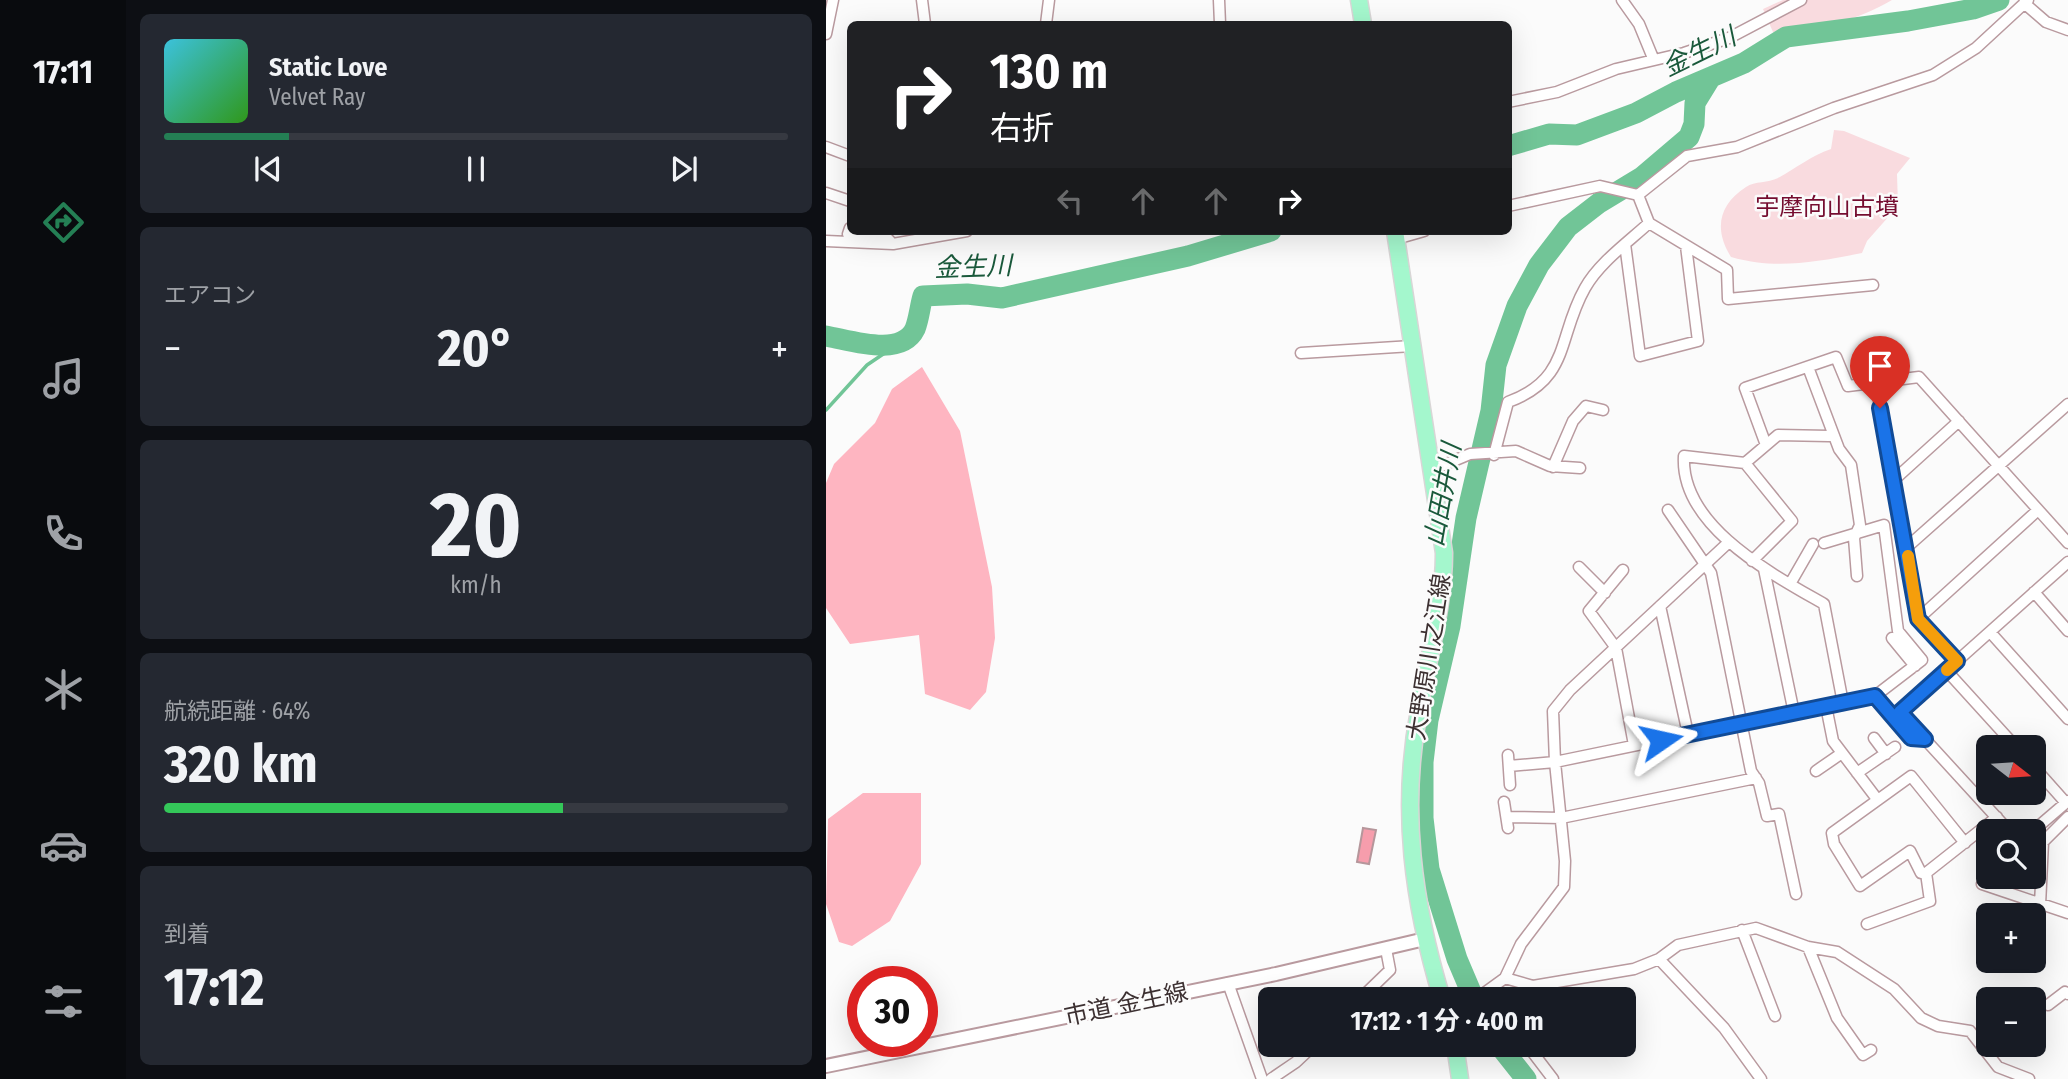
<!DOCTYPE html>
<html lang="ja">
<head>
<meta charset="utf-8">
<style>
	body { margin:0; font-family:"Fira Sans Condensed","Noto Sans JP",sans-serif; background:#242831; color:#f1f3f6; height:100vh; display:flex; flex-direction:column; font-size:26px; white-space:nowrap }
	* { box-sizing:border-box; margin:0 }
	p { font-size:23px; color:#9ea1a6 }
	.icon { flex:none; width:38px; height:38px; fill:none; stroke:currentColor; stroke-width:2; stroke-linecap:round; stroke-linejoin:round }
	.map { position:relative; flex:1; overflow:hidden }
	.drawer { display:flex; flex-direction:column; gap:14px; padding:14px; background:#0d0f14; width:700px }
	.drawer>* { flex:none }
	.banner { position:absolute; left:21px; top:21px; width:665px; height:214px; border-radius:10px; box-shadow:0 7px 28px #0002; background:#202124; color:#fff; overflow:hidden }
	.needle { width:46px; rotate:107deg }
	.buttons { position:absolute; left:1150px; top:735px; display:grid; gap:14px }
	.buttons a { display:grid; place-items:center; width:70px; height:70px; border-radius:10px; background:#171b24; box-shadow:0 7px 28px #0002; font-size:35px }
	.speed { position:absolute; left:21px; top:966px; display:flex; gap:14px; font-size:35px; font-weight:700; text-align:center }
	.speed>* { display:grid; place-content:center; width:91px; height:91px; border-radius:50%; background:#171b24; box-shadow:0 7px 28px #0002; line-height:1 }
	.speed .limit { border:10px solid #d22; background:#fff; color:#111 }
	.pin { position:absolute; display:grid; place-items:center; width:60px; height:60px; color:#fff; margin:-72px -30px; border-radius:50% 50% 50% 0; rotate:-45deg; box-shadow:0 0 7px #0007 }
	.pin .icon { rotate:45deg }
	.me { position:absolute; width:77px; margin:-38px; rotate:79deg; stroke-linejoin:round; filter:drop-shadow(0 0 5px #0008) }
	.turn { display:flex; align-items:center; gap:24px; height:147px; padding:0 28px; font-size:32px }
	.turn .icon { width:91px; height:91px; stroke-width:2.5 }
	.turn b { display:block; font-size:49px; line-height:60px }
	.lanes { display:flex; align-items:center; height:66px; padding:0 28px; background:#0003; justify-content:center; gap:35px; direction:ltr }
	.lanes .off { opacity:.35 }
	.big { font-size:52px; font-weight:700; line-height:1.1 }
	.drawer .tile { flex:1; display:flex; flex-direction:column; justify-content:center; gap:10px; min-width:0; padding:0 24px; border-radius:10px; background:#242831 }
	.drawer .dial { align-items:center; gap:0 }
	.dial b { font-size:91px; line-height:1 }
	.song { display:flex; align-items:center; gap:21px }
	.cover { width:84px; height:84px; border-radius:10px; background:linear-gradient(135deg,hsl(190 70% 55%),hsl(110 70% 35%)) }
	.played { height:7px; border-radius:4px; background:linear-gradient(90deg,#247f54 20%,#363941 20%) }
	.keys { display:flex; justify-content:space-around; direction:ltr }
	.heat { display:flex; justify-content:space-between; align-items:center; font-size:38px; direction:ltr }
	.charge { height:10px; border-radius:5px; background:linear-gradient(90deg,#34c759 64%,#363941 0) }
	.trip { position:absolute; left:432px; top:987px; width:378px; height:70px; border-radius:10px; background:#171b24; box-shadow:0 7px 28px #0002; font-weight:700; line-height:70px; text-align:center }
	main { display:flex; flex:1; min-height:0 }
	.tab-bar { display:flex; flex-direction:column; width:126px; justify-content:space-around; align-items:center; background:#090b0e; color:#9ea1a6 }
	.tab-bar .icon { width:49px; height:49px }
	.tab-bar .selected { color:#247f54 }
	.tab-bar b { font-size:32px; color:#f1f3f6 }
	.map>svg:first-child { display:block }
	.green { fill:#f9dbdf }
	.forest { fill:#feb5c1 }
	.lines { fill:none; stroke-linecap:round; stroke-linejoin:round }
	.stream { stroke:#71c597; stroke-width:3.5 }
	.river { stroke:#71c597; stroke-width:21 }
	.building { fill:#f69dac; stroke:#b5969b; stroke-width:2 }
	.minor-casing { stroke:#b99a9f; stroke-width:13 }
	.tertiary-casing { stroke:#b99a9f; stroke-width:16 }
	.primary-casing { stroke:#d8d6d6; stroke-width:19 }
	.minor { stroke:#fff; stroke-width:10 }
	.tertiary { stroke:#fff; stroke-width:12 }
	.primary { stroke:#a4f7cd; stroke-width:16 }
	.route-casing { stroke:#114b97; stroke-width:18 }
	.route { stroke:#1a73e8; stroke-width:12 }
	.slow { stroke:#f59e0b; stroke-width:12 }
	.labels { text-anchor:middle; dominant-baseline:central; stroke-width:5; stroke-linejoin:round; paint-order:stroke }
	.park-label { font-size:24px; fill:#750d30; stroke:#fbfbfb }
	.street-label { font-size:24px; fill:#3c3031; stroke:#fbfbfb }
	.water-label { font-size:26px; font-style:italic; fill:#1a593b; stroke:#fbfbfb }
</style>
</head>
<body>
<main>
<nav class="tab-bar">
<b>17:11</b>
<svg class="icon selected" aria-label="directions" viewBox="0 0 24 24"><path d="M12 3l9 9-9 9-9-9zM9 14v-3h6M13 9l2 2-2 2"/></svg>
<svg class="icon" aria-label="music" viewBox="0 0 24 24"><path d="M9 18V5l10-2v13"/><circle cx="6" cy="18" r="3"/><circle cx="16" cy="16" r="3"/></svg>
<svg class="icon" aria-label="phone" viewBox="0 0 24 24"><path d="M5 4h4l2 5-3 2q2 4 5 5l2-3 5 2v4C11 20 4 13 5 4z"/></svg>
<svg class="icon" aria-label="climate" viewBox="0 0 24 24"><path d="M12 3v18M4 7l16 10M4 17L20 7"/></svg>
<svg class="icon" aria-label="car" viewBox="0 0 24 24"><path d="M5 17H2v-5l4-1 3-4h7l3 4 3 1v5h-3M9 17h6M6 11h13"/><circle cx="7" cy="17" r="2"/><circle cx="17" cy="17" r="2"/></svg>
<svg class="icon" aria-label="filters" viewBox="0 0 24 24"><path d="M4 7h16M4 17h16"/><circle cx="9" cy="7" r="2"/><circle cx="15" cy="17" r="2"/></svg>
</nav>
<section class="drawer">
<div class="tile">
<div class="song"><i class="cover"></i><div><b>Static Love</b><p>Velvet Ray</p></div></div>
<div class="played"></div>
<div class="keys"><svg class="icon" aria-label="previous" viewBox="0 0 24 24"><path d="M18 5L8 12l10 7zM5 5v14"/></svg><svg class="icon" aria-label="pause" viewBox="0 0 24 24"><path d="M8 5v14M16 5v14"/></svg><svg class="icon" aria-label="next" viewBox="0 0 24 24"><path d="M6 5l10 7-10 7zM19 5v14"/></svg></div>
</div>
<div class="tile"><p>エアコン</p>
<div class="heat"><a>−</a><b class="big">20°</b><a>+</a></div>
</div>
<div class="tile dial"><b>20</b><p>km/h</p></div>
<div class="tile"><p>航続距離 · 64%</p><b class="big">320 km</b><div class="charge"></div></div>
<div class="tile"><p>到着</p><b class="big">17:12</b></div>
</section>
<div class="map">
<svg width="1242" height="1079" viewBox="0 0 1242 1079">
	<rect width="100%" height="100%" fill="#fbfbfb"/>
	<path class="green" d="M957,0H1066C1029,22 989,30 947,32L937,9Z
		M1008,130L1018,131L1084,158L1071,174L1072,206L1041,241L1036,253C990,262 950,270 905,257C888,230 892,205 920,187C929,181 942,183 952,178C970,168 985,156 1005,149Z"/>
	<path class="forest" d="M96,367L134,431L166,587L169,638L160,692L144,710L99,694L93,635L24,644L0,608V483L8,464L49,423L66,389Z
		M37,793H95V864L64,921L26,946L13,942L0,904L2,819Z"/>
	<g class="lines">
		<path class="stream" d="M0,410L41,365L75,342"/>
		<path class="river" d="M682,146L723,134L751,135L810,113L850,92L918,63L960,37L1082,21L1147,9L1173,0
			M0,336C24,340 75,358 89,329C93,319 94,306 97,296L141,294L176,298L362,256L445,231
			M648,999L631,959L603,869L597,818V762L602,720L624,626L640,518L665,411L670,365L691,306L713,265L742,227L773,203L816,177L863,137L868,124L869,103L885,77
			M673,1045L700,1079"/>
	</g>
	<path class="building" d="M537,828L550,830L543,864L531,862Z"/>
	<g class="lines">
		<defs>
			<path id="minor" d="M96,0L99,24
				M393,0L394,24
				M796,0L813,24L827,58
				M1198,3L1220,22L1242,30
				M220,24L223,0
				M0,34L7,0
				M682,102L731,92L790,69L858,53L903,38L975,0
				M0,147L24,156
				M0,193L24,201
				M812,195L861,156L911,147L1008,108L1107,75L1150,48L1202,0
				M812,195L823,223L901,270L902,299L1047,285
				M682,206L774,186L812,195
				M24,228L22,234L61,238L64,241
				M570,239L598,231
				M0,241L67,244L141,231
				M799,244L814,356L872,341L860,246
				M475,353L586,346
				M982,367L1013,449L1025,465L1034,525L1028,538L1031,576
				M1050,384L1092,619L1131,661
				M1003,436L952,435L919,463L858,456C854,526 946,574 998,604L1017,703
				M940,445L919,388L1010,357L1022,386L1093,377L1242,543
				M668,455L682,402C745,379 731,337 759,288C773,263 801,243 823,223
				M919,463L966,521L926,561
				M727,467L747,421L760,406L777,410
				M606,470L644,454L690,451L724,466L754,468
				M1069,479L1133,421
				M842,510L885,573L925,771L933,783L941,816L953,814L970,894
				M998,543L1058,525L1072,631L1096,660L1049,696
				M1080,548L1242,404
				M753,567L779,593
				M938,569L968,713
				M797,570L763,611L790,648L808,745
				M964,584L987,544
				M1208,592L1242,631
				M834,606L862,734
				M1092,619L1212,510
				M1164,632L1242,719
				M1066,638L1089,666
				M1120,670L1190,747
				M1000,706L1007,741L1051,799
				M1048,738L1060,754
				M682,755L684,785
				M683,766L729,762L727,711L744,690L903,542
				M1208,767L1240,803
				M990,771L1016,753
				M1031,773L1069,747
				M678,802L682,828
				M681,817L735,818L930,778
				M1183,831L1074,712L1242,562
				M1207,831L1242,801
				M1139,843L1085,776L1006,833L1008,844L1034,886L1084,851L1095,873H1100L1171,817
				M1156,884L1242,913
				M1214,905L1217,842L1242,817
				M1041,924L1104,901L1100,873
				M916,930L949,1016
				M982,947L1011,1018L1037,1055L1045,1050
				M833,959L898,1028L935,1079
				M679,978L707,986L808,969L833,959L852,945L930,928L982,947L1011,952L1068,989L1095,1018L1112,1026L1144,1031L1172,1067L1203,1079
				M402,983L436,1079
				M534,999L564,970L560,949
				M650,999L679,978L695,944L738,887L739,861L729,762L1049,696L1085,738L1099,739
				M1222,1005L1239,992L1242,994
				M701,1045L727,1079
				M445,1079L470,1062L488,1045"/>
			<path id="tertiary" d="M0,1066L450,974L599,939"/>
			<path id="primary" d="M533,0L537,24
				M569,231L618,553C618,607 602,657 593,710C574,810 587,903 616,999
				M629,1045L634,1079"/>
		</defs>
		<use href="#minor" class="minor-casing"/>
		<use href="#tertiary" class="tertiary-casing"/>
		<use href="#primary" class="primary-casing"/>
		<use href="#minor" class="minor"/>
		<use href="#tertiary" class="tertiary"/>
		<use href="#primary" class="primary"/>
	</g>
	<g class="lines">
		<defs>
			<path id="route" d="M835,740L1049,696L1085,738L1099,739L1074,712L1131,661L1092,619L1054,408"/>
		</defs>
		<use href="#route" class="route-casing"/>
		<use href="#route" class="route"/>
		<path class="slow" d="M1082,556L1092,619L1131,661L1121,670"/>
	</g>
	<g class="labels">
		<g class="park-label">
			<text x="1001" y="207">宇摩向山古墳</text>
		</g>
		<g class="street-label">
			<text transform="translate(603 657) rotate(-81)">大野原川之江線</text>
			<text transform="translate(300 1004) rotate(-12)">市道 金生線</text>
		</g>
		<g class="water-label">
			<text transform="translate(873 52) rotate(-26)">金生川</text>
			<text transform="translate(147 267) rotate(-2)">金生川</text>
			<text transform="translate(617 495) rotate(-80)">山田井川</text>
		</g>
	</g>
</svg>
<div class="buttons">
<a><svg class="needle" viewBox="-14 -14 28 28"><path d="M0-13l5 13h-10z" fill="#e53935"/><path d="M0 13l5-13h-10z" fill="#9ea1a6"/></svg></a>
<a><svg class="icon" aria-label="search" viewBox="0 0 24 24"><circle cx="10" cy="10" r="6"/><path d="M15 15l6 6"/></svg></a>
<a>+</a>
<a>−</a>
</div>
<div class="speed"><div class="limit">30</div></div>
<div class="pin" style="left:1054px;top:408px;background:#d93025"><svg class="icon" aria-label="arrive" viewBox="0 0 24 24"><path d="M6 21V4h12l-3 4 3 4H6"/></svg></div>
<svg class="me" style="left:835px;top:740px" viewBox="-20 -20 40 40"><path d="M0-17L14 15 0 8-14 15z" fill="#1a73e8" stroke="#fff" stroke-width="4"/></svg>
<div class="trip">17:12 · 1 分 · 400 m</div>
<div class="banner">
<div class="turn"><svg class="icon" aria-label="right" viewBox="0 0 24 24"><path d="M7 20v-9h11M14 6l5 5-5 5"/></svg><div><b>130 m</b>右折</div></div>
<div class="lanes"><svg class="icon off" aria-label="left" viewBox="0 0 24 24"><path d="M17 20v-9H6M10 6l-5 5 5 5"/></svg><svg class="icon off" aria-label="ahead" viewBox="0 0 24 24"><path d="M12 20V5M6 11l6-6 6 6"/></svg><svg class="icon off" aria-label="ahead" viewBox="0 0 24 24"><path d="M12 20V5M6 11l6-6 6 6"/></svg><svg class="icon" aria-label="right" viewBox="0 0 24 24"><path d="M7 20v-9h11M14 6l5 5-5 5"/></svg></div>
</div>
</div>
</main>
</body>
</html>
